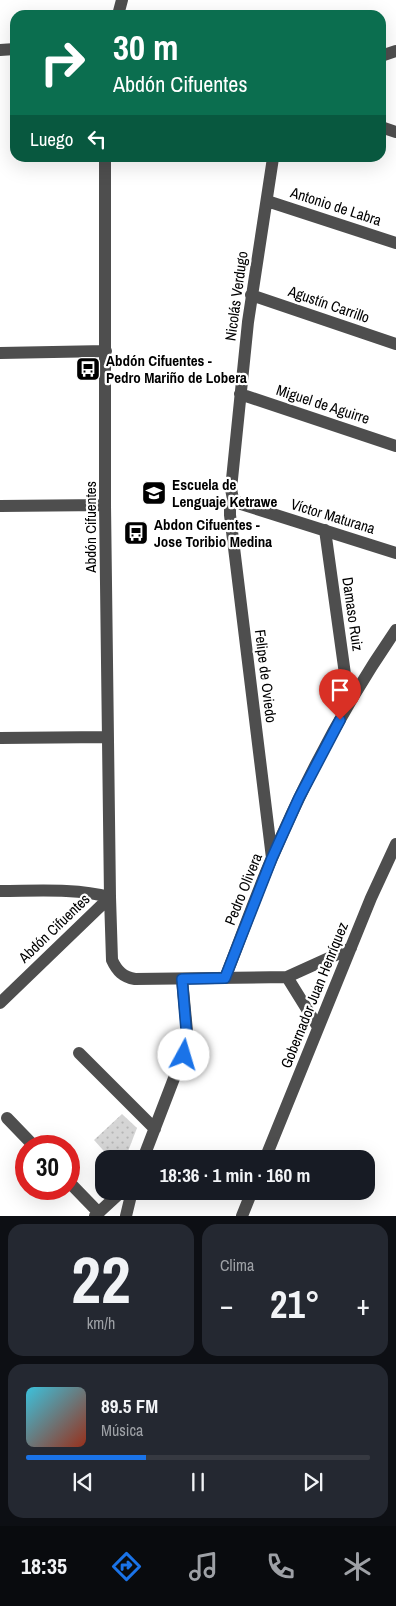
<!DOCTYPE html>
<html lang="es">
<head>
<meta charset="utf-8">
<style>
	body { margin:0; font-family:"Archivo Narrow",sans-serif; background:#242831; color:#f1f3f6; height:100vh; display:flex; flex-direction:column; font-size:19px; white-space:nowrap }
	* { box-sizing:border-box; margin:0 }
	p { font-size:16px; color:#9ea1a6 }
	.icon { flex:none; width:28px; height:28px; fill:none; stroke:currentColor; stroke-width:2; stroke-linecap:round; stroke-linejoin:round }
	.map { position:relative; height:1216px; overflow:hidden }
	.sheet { display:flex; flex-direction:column; gap:8px; padding:8px; background:#0d0f14; flex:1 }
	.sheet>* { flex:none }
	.top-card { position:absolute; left:10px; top:10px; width:376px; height:152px; border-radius:15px; box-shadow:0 5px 20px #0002; background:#0b6e4f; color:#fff; overflow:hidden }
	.speed { position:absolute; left:15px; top:1135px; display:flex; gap:10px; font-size:25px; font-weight:700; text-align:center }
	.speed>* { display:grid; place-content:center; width:65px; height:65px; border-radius:50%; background:#171b24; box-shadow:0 5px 20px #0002; line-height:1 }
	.speed .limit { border:8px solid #d22; background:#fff; color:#111 }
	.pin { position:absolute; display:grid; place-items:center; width:42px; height:42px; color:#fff; margin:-51px -21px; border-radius:50% 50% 50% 0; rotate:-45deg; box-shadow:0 0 5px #0007 }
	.pin .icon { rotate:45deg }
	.me { position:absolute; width:55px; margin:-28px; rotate:6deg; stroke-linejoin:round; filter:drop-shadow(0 0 4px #0008) }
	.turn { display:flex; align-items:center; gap:18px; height:105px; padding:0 20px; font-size:22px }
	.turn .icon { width:65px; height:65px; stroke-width:2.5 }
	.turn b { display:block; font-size:35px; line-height:42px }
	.then { display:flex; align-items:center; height:48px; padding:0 20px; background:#0003; gap:10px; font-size:19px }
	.big { font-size:38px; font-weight:700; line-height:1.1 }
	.sheet .card { flex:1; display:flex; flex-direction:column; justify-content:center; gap:8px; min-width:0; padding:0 18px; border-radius:15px; background:#242831 }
	.sheet .dial { align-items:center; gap:0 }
	.dial b { font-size:65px; line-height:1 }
	.song { display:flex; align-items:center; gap:15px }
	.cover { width:60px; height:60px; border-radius:8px; background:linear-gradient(135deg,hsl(190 70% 55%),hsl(10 70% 35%)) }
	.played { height:5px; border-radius:2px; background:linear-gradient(90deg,#1a73e8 35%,#363941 35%) }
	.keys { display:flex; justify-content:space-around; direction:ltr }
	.heat { display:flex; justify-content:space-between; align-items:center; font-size:28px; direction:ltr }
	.sheet .tiles { flex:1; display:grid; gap:8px; grid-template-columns:1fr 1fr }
	.card:last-child { grid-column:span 2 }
	.trip { position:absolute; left:95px; top:1150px; width:280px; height:50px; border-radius:15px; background:#171b24; box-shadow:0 5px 20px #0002; font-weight:700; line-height:50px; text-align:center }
	.tabs { display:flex; height:80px; justify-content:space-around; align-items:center; background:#090b0e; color:#9ea1a6 }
	.tabs .icon { width:35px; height:35px }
	.tabs .active { color:#1a73e8 }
	.tabs b { font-size:22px; color:#f1f3f6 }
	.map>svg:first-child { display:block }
	.park { fill:url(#park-dots) }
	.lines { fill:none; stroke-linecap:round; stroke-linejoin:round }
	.minor { stroke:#4e4e4e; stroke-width:12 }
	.route-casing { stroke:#114b97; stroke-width:12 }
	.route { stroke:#1a73e8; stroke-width:9 }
	.labels { text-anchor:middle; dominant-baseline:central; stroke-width:4.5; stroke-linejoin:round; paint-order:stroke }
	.street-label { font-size:15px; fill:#000; stroke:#fff }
	.poi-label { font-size:15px; font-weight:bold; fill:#000; stroke:#fff; text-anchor:start }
</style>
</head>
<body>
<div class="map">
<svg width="396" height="1216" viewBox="0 0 396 1216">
	<defs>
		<pattern id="park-dots" width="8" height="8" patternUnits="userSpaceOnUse" patternTransform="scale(1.25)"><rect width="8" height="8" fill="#d5d5d5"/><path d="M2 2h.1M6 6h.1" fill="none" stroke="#b5b5b5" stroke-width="1.8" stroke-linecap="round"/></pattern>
	</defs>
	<rect width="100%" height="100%" fill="#fff"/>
	<path class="park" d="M122,1114L137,1128L125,1159H111L94,1140Z"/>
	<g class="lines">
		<path class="minor" d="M118,15L122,0
			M0,50L15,49
			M381,56L396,51
			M381,127L396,132
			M105,158V505L110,897L112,960C117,971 123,977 135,979L287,977L351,948
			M267,201L396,243
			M251,295L396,344
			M0,353L106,351
			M240,394L396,446
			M233,499L230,509V515L272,858
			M233,499L231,489L248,322L273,158
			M233,499L241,504L396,553
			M0,506L105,505
			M325,530L349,703
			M0,738L108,737
			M0,891C37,891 74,888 110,897
			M287,977L318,1027
			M225,978C241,938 255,897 272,858C306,778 347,701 396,630
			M0,1003L110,897
			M79,1053L155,1129
			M7,1118L34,1146
			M143,1159L186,1047L187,1031L182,979
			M265,1159L371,898L396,844
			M69,1182L99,1213
			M95,1216L122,1191
			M126,1216L132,1191
			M242,1216L252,1191"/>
	</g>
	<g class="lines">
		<defs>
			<path id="route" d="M184,1055L187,1039L182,979L225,978L272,858L299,798L340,720"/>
		</defs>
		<use href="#route" class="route-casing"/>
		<use href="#route" class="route"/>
	</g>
	<defs>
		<symbol id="bus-square" viewBox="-11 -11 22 22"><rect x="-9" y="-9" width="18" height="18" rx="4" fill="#000" stroke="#fff"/><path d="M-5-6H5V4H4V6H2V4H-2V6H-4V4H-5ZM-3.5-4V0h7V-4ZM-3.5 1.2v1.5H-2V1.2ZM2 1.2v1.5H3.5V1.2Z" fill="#fff"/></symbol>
		<symbol id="school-square" viewBox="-11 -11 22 22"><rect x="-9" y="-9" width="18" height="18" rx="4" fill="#000" stroke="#fff"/><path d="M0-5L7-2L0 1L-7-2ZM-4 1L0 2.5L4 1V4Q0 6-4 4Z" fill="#fff"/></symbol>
	</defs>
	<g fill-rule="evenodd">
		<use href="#bus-square" x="74" y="355" width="28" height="28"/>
		<use href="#school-square" x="140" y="479" width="28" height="28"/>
		<use href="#bus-square" x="122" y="519" width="28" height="28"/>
	</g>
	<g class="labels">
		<g class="street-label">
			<text transform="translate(336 206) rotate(18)">Antonio de Labra</text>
			<text transform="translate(236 296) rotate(-82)">Nicolás Verdugo</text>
			<text transform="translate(329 304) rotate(19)">Agustín Carrillo</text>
			<text transform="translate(323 404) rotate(18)">Miguel de Aguirre</text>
			<text transform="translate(333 516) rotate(17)">Víctor Maturana</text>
			<text transform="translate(90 527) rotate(-90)">Abdón Cifuentes</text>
			<text transform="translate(353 614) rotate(82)">Damaso Ruiz</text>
			<text transform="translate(266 676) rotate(83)">Felipe de Oviedo</text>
			<text transform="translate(243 889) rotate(-68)">Pedro Olivera</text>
			<text transform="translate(54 928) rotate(-44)">Abdón Cifuentes</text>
			<text transform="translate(314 995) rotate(-68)">Gobernador Juan Henríquez</text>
		</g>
		<g class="poi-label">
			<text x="106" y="360">Abdón Cifuentes -<tspan x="106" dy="17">Pedro Mariño de Lobera</tspan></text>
			<text x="172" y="484">Escuela de<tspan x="172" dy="17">Lenguaje Ketrawe</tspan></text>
			<text x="154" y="524">Abdon Cifuentes -<tspan x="154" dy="17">Jose Toribio Medina</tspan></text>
		</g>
	</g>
</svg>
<div class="speed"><div class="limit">30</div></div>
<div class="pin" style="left:340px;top:720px;background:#d93025"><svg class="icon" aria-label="arrive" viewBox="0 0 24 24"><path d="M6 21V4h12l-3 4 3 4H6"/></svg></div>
<svg class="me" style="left:184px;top:1055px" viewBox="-20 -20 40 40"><circle r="19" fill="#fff"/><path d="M0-13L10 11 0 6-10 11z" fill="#1a73e8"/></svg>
<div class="trip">18:36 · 1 min · 160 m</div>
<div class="top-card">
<div class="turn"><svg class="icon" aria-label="right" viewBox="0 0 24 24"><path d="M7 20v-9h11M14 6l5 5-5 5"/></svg><div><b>30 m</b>Abdón Cifuentes</div></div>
<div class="then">Luego<svg class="icon" aria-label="left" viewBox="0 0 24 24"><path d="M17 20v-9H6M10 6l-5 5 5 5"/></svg></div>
</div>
</div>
<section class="sheet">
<div class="tiles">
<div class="card dial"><b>22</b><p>km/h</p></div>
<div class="card"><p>Clima</p>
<div class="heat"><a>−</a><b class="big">21°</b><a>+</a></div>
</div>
<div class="card">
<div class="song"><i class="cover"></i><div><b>89.5 FM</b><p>Música</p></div></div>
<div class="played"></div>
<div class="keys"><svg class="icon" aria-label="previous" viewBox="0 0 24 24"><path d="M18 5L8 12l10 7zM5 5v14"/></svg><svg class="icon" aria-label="pause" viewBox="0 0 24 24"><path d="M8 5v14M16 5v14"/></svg><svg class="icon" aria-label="next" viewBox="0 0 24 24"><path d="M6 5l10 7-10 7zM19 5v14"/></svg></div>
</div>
</div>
</section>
<nav class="tabs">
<b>18:35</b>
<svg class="icon active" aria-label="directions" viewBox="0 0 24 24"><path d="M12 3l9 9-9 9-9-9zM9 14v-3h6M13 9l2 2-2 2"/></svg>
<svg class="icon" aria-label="music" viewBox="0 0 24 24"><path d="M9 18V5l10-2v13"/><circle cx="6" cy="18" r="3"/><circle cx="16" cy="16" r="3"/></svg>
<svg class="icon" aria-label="phone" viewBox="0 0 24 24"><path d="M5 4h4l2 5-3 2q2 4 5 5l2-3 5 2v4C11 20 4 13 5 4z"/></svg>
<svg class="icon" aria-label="climate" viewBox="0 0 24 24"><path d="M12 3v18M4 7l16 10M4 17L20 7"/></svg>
</nav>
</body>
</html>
